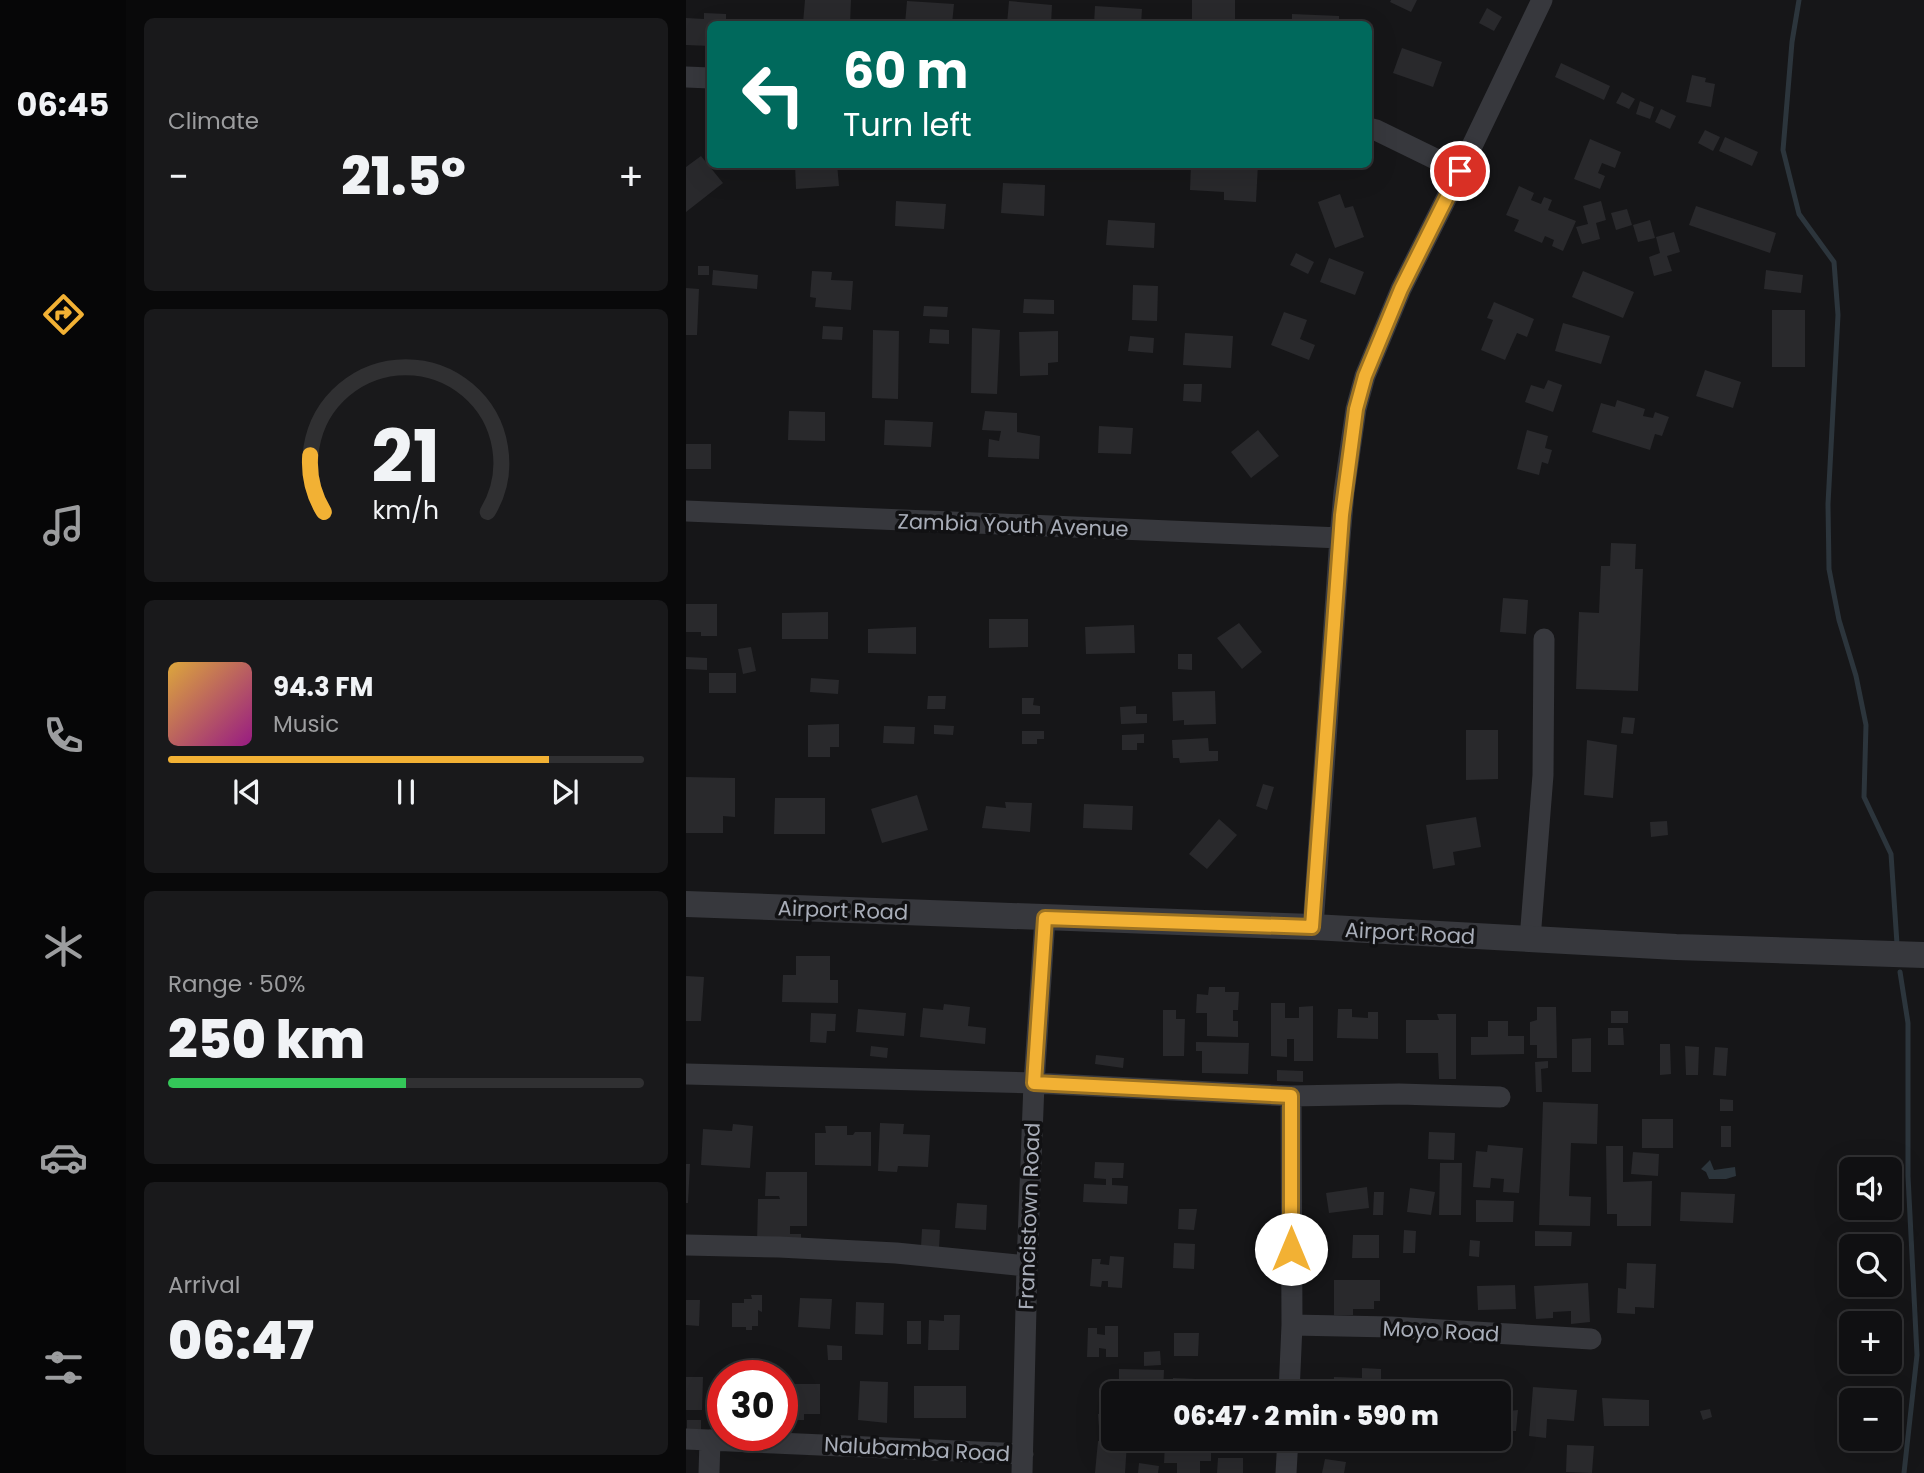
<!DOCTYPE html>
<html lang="en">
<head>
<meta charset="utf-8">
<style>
	body { margin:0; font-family:Poppins,sans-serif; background:#19191b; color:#f1f3f6; height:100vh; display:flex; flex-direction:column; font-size:26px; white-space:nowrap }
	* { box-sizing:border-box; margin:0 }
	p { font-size:23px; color:#9c9d9f }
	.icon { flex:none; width:38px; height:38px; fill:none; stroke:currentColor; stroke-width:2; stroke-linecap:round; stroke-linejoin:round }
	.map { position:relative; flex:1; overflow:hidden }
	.drawer { display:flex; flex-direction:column; gap:18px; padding:18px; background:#09090a; width:560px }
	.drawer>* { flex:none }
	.hud { position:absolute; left:21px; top:21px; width:665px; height:147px; border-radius:10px; box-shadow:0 7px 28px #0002,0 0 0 2px #303032; background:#00695c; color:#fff; overflow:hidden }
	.buttons { position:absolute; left:1153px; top:1157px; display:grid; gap:14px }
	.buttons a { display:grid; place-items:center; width:63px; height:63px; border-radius:10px; background:#101012; box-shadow:0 7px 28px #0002,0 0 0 2px #303032; font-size:35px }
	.speed { position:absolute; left:21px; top:1360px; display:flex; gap:14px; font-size:35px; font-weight:700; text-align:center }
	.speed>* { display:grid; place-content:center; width:91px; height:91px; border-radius:50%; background:#101012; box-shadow:0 7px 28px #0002,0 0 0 2px #303032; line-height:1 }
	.speed .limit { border:10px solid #d22; background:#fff; color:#111 }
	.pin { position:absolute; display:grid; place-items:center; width:60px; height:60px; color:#fff; margin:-30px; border:4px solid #fff; border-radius:50%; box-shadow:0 2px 7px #0007 }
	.me { position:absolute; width:77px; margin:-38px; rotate:0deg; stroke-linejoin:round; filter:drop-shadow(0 0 5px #0008) }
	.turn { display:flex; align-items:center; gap:24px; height:147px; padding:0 21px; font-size:32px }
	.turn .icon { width:91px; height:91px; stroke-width:2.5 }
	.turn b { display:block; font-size:49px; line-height:60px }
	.big { font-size:52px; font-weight:800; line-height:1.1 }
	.drawer .card { flex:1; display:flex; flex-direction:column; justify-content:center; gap:10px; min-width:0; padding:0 24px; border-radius:10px; background:#19191b }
	.drawer .dial { align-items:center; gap:0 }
	.dial svg { height:182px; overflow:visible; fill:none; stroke:#303032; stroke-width:7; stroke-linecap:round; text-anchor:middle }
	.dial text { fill:#f1f3f6; stroke:none }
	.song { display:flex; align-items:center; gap:21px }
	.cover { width:84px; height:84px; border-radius:10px; background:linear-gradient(135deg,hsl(40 70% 55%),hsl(310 70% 35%)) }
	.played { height:7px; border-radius:4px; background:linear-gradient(90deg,#f2b134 80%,#303032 80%) }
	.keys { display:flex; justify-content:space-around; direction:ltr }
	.heat { display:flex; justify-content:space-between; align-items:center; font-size:38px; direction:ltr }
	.charge { height:10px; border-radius:5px; background:linear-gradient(90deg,#34c759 50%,#303032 0) }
	.trip { position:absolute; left:415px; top:1381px; width:410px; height:70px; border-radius:10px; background:#101012; box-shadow:0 7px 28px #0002,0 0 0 2px #303032; font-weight:800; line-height:70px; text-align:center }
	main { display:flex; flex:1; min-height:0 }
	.tab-bar { display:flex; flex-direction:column; width:126px; justify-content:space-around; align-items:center; background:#060607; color:#9c9d9f }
	.tab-bar .icon { width:49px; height:49px }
	.tab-bar .active { color:#f2b134 }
	.tab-bar b { font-size:32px; color:#f1f3f6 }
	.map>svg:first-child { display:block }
	.water { fill:#2c353c }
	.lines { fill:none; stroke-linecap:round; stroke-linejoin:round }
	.stream { stroke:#2c353c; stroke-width:5 }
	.building { fill:#29292c }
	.minor { stroke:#37383d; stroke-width:21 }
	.tertiary { stroke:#37383d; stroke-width:26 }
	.route-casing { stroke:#9d7322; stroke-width:18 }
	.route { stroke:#f2b134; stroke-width:12 }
	.labels { text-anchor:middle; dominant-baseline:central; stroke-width:7; stroke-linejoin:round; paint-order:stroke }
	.street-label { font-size:21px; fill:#a8adb8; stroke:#111113 }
</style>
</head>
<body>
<main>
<nav class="tab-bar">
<b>06:45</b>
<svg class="icon active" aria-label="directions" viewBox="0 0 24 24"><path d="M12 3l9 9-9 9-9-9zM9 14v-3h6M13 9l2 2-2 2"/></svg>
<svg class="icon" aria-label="music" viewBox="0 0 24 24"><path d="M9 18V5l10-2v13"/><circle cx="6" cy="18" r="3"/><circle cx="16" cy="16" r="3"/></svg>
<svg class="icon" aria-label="phone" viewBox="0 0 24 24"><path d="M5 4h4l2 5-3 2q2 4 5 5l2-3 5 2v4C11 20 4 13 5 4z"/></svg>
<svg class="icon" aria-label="climate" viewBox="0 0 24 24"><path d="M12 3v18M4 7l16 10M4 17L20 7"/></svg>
<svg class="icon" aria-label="car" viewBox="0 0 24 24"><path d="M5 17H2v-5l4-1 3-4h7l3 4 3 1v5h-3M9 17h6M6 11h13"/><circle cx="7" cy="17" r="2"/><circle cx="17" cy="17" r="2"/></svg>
<svg class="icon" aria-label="filters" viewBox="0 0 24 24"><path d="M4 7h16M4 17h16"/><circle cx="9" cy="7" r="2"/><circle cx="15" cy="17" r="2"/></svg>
</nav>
<section class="drawer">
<div class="card"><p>Climate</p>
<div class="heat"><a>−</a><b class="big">21.5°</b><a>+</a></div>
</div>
<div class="card dial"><svg viewBox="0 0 100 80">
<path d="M14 69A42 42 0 1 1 86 69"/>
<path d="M14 69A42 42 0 0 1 8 44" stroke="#f2b134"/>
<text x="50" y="56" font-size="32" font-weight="700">21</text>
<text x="50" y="72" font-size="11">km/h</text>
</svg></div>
<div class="card">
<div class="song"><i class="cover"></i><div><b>94.3 FM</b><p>Music</p></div></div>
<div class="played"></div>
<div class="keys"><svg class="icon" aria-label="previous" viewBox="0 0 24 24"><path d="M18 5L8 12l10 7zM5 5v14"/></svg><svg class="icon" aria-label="pause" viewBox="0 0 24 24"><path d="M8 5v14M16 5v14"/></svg><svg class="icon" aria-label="next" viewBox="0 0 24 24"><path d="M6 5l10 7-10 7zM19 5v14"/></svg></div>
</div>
<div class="card"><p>Range · 50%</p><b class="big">250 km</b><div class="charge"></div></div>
<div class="card"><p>Arrival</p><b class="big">06:47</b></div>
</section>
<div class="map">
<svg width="1238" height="1473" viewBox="0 0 1238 1473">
	<rect width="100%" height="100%" fill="#161618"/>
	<path class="water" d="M1024,1160L1028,1170L1049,1167L1050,1176L1040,1179H1023L1020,1172L1015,1169Z"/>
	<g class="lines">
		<path class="stream" d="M1113,0L1106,42L1097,150L1113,214L1148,262L1152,315L1142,504L1143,569L1153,620L1170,676L1180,725L1178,797L1205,854L1211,944
			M1214,972L1222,1023V1176L1231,1355L1218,1473"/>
	</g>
	<path class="building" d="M119,0H165L164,24L117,23Z
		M506,0H549V24H506Z
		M705,0H731L725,12L704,2Z
		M221,1L268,4L266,24H219Z
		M323,1L366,5L365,24H321Z
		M409,6L456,9L455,24H408Z
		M801,8L816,17L808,31L793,23Z
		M18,13L40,14V24H24V46L0,45V18L18,19Z
		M606,14L653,16V24H606Z
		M716,48L756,62L747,87L707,73Z
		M875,63L924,86L918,100L869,77Z
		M1006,75L1020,78L1019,82L1029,84L1025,107L1000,102Z
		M936,92L949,99L943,109L930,103Z
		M954,101L968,107L964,119L950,114Z
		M975,109L990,116L984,129L969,122Z
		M1019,130L1034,137L1027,151L1012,143Z
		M1039,137L1072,152L1066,166L1033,151Z
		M904,139L935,152L929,168L916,163L912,173L919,176L914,189L888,179Z
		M15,156L37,183L0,212V167Z
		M109,164H151L153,186L110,189Z
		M505,164H572L570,202L538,200V192L504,190Z
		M317,183L359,185L358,216L315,213Z
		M833,186L848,193L845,200L855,204L858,197L866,200L862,210L890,221L877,251L866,246L868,240L859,236L856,243L828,231L833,220L820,215Z
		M654,194L659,208L667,206L678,237L649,248L632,202Z
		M210,201L260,204L258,229L209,226Z
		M915,201L920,220L910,223L914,239L896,244L890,227L902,224L897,206Z
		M1010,206L1090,233L1084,253L1003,225Z
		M941,209L946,225L930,230L925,213Z
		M422,220L469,223L468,248L420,245Z
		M964,220L969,238L952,242L947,225Z
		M988,232L994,252L981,256L986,271L968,276L963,257L974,253L970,237Z
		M610,253L628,262L622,274L604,265Z
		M643,258L678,272L669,295L634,282Z
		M12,266H23V275H12Z
		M27,270L72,275L71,289L26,285Z
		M1080,270L1117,275L1115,293L1078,289Z
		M126,271L146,272L145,280L167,281L165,310L129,307L130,298L124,297Z
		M897,271L948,292L937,318L886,297Z
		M447,285L472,286L471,321L446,320Z
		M0,288L13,289L11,335H0Z
		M338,299L368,300V314L337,313Z
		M808,302L848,319L841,337L831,333L819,360L795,350L807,320L801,318Z
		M238,306L262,307L261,317L237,316Z
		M1086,310H1119V367H1086Z
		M598,312L621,320L614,339L629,345L623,360L585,345Z
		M877,323L924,336L915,364L869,351Z
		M137,326L157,327L156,340L136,339Z
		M286,328L314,330L311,394L285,393Z
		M244,329L263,330V344L243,343Z
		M187,330L213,331L212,399L186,398Z
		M372,331V362L362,363V375L334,376L333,332Z
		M499,333L547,336L545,368L497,365Z
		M444,336L468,338L467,353L442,351Z
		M1019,370L1055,382L1047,408L1010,396Z
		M862,380L876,385L867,412L839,402L845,385L858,389Z
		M498,384H516L515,402L497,401Z
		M931,400L959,409L957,416L967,418L969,412L983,417L976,436L969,434L964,450L906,432L915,403L929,407Z
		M103,411L139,412V441L102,440Z
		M299,411L331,413V432L354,436L353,459L302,457L303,439L313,441L315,431L296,430Z
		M199,420L247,422L245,447L198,445Z
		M413,426L447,428L445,454L412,453Z
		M572,430L593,456L565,478L545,452Z
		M841,430L862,436L859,448L866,450L862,464L856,462L853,475L831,469Z
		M0,444H25V469H0Z
		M925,543L950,544L949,569H957L952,691L890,689L893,612L913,613L915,566H924Z
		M817,598L842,600L840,634L814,632Z
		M0,604H31V636H15V632H0Z
		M142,612V639H96V613Z
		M303,619H342V647L303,648Z
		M553,623L576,652L556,669L531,638Z
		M448,625L449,653L400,654L399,627Z
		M230,627V654L182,653V629Z
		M65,647L70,671L57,674L52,649Z
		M492,654H506V670L492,669Z
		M0,657L21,658V670L0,669Z
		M23,673H50V693H23Z
		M125,678L153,680L152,694L124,692Z
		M529,691L530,724L498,725V720L487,721L486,692Z
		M242,696H260L259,709H241Z
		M336,698H348L347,705L354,706V714H336Z
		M450,706V714H461V723L435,724L434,707Z
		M937,717L949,718L947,734L935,733Z
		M153,724V747H144V757H122V725Z
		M248,725L268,726L267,735L248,734Z
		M198,726L229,727L228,744L197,743Z
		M780,730H812V779L780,780Z
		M336,731H358V739H351V744H336Z
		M458,734V743H451V750H436V735Z
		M522,738L523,751H532V761L494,763L493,758H487L486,740Z
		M901,740L931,745L927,798L898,795Z
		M0,777L49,778V817L37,816V833H0Z
		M577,784L588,787L581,810L570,806Z
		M231,795L242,830L196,843L185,809Z
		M89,798H139V834H88Z
		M319,802L346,803L344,832L296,828L300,806L320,808Z
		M398,804L447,806L446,830L397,828Z
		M790,817L795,847L767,852L769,865L747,869L740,825Z
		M533,819L551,835L521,869L503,854Z
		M981,821L982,835L965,837L964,822Z
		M110,956H144V980H152V1003L96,1002L97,975H110Z
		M0,976L18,977L15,1021H0Z
		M523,987H539V992H553L552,1010H547V1021H552V1037L521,1036V1013H510L511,994L522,995Z
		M585,1003H599V1018H613V1007L627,1006V1061H608V1039H601V1057L585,1056Z
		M258,1004L284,1007L282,1026L300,1028L299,1044L234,1037L237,1008L257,1010Z
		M851,1007H870L871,1058H851V1045H844V1022L851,1020Z
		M172,1009L220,1013L218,1036L170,1032Z
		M652,1009H666V1017L682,1018V1012H692V1039L651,1038Z
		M477,1010H490V1019H499L498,1056H477Z
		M925,1011H942V1023H925Z
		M125,1013L150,1014L149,1031H141L140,1043L124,1042Z
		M751,1014H770V1079H753L752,1053H720V1020H753Z
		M802,1021H822V1036H838V1054L785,1055V1037H802Z
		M922,1028H937L938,1045H922Z
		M905,1038V1072H886V1039Z
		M510,1042L563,1043L562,1074L516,1073V1051H510Z
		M974,1044H984L985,1074L974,1075Z
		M185,1046L202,1048L201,1058L184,1056Z
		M999,1046L1013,1047L1012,1075H1000Z
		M1029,1047L1042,1048L1040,1076L1027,1075Z
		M410,1055L438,1058L437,1068L409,1064Z
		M862,1061V1068L855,1069L856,1092H850L849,1062Z
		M591,1070L617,1071V1082L591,1081Z
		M1034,1099L1047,1100V1111H1034Z
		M857,1102L912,1104L911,1144L885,1143L883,1196L905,1197L904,1226L853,1225Z
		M956,1119H987V1148H956Z
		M194,1123L218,1124L217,1134L244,1135L242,1167L212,1166L211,1172L192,1171Z
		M47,1124L67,1126L64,1168L15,1165L17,1129L46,1131Z
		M139,1126H161V1135H167L169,1132H185V1166L129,1165V1133H140Z
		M1035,1126H1045V1147H1035Z
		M743,1132L769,1133L768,1160L742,1159Z
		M802,1145L837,1148L833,1193L817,1192L818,1179L805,1178L804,1188L787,1187L790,1151L801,1152Z
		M920,1146H937V1182L966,1181L965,1226H931V1214H921Z
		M947,1152L973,1154L972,1176L945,1174Z
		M409,1162L438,1163L437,1178H426V1185L442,1186L441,1204L397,1202L398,1184L420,1185V1179L408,1178Z
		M754,1163H776L775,1215H753Z
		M0,1164H4L2,1203H0Z
		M80,1172H121V1226H104V1234H115V1243H71L72,1199H94L93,1196H79Z
		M681,1187L683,1208L643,1213L640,1193Z
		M724,1188L749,1192L745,1215L721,1212Z
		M688,1192H698L697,1215H687Z
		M995,1192L1049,1194L1047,1223L994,1221Z
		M790,1200L828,1201L827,1222H790Z
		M271,1203L301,1205L300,1230L269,1228Z
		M493,1209H511L508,1230L492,1229Z
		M236,1229L254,1230L253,1248L235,1247Z
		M718,1230L730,1231L729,1253H717Z
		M849,1231L886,1232L885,1246H849Z
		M667,1235H693V1258H666Z
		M784,1240L794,1241L793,1257L783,1256Z
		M488,1243L509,1244L508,1269L487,1268Z
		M424,1256L438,1257L436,1288L422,1287V1281H416L415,1287L404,1286L406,1259H415L414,1264L423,1265Z
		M941,1263L970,1264L968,1308L949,1307V1314L931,1313L932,1288L940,1289Z
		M648,1280H694V1301H688V1309H667V1315H648Z
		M902,1283L904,1322L885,1324V1311L867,1312V1318L850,1319L848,1286Z
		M829,1285L830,1309L792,1310L791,1286Z
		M65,1295H76V1312L72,1310V1326H66V1330H60V1327H46V1303H58V1299H66Z
		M114,1298L146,1299L144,1329L112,1327Z
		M0,1300H14L13,1326L0,1325Z
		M170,1302L198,1303L197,1335L169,1334Z
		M258,1315H274L273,1350H242L243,1320L258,1321Z
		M221,1321H235V1344H221Z
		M419,1326H432V1357H420V1349L413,1348V1357H401L402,1328H411V1334L419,1335Z
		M488,1333H513L512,1356H488Z
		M141,1345L156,1346V1360H142Z
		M474,1351L475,1365L458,1366V1352Z
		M676,1368L695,1369V1393H647L648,1377L676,1378Z
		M433,1369L478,1370L477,1393H443V1385H433Z
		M0,1377H17L16,1410H0Z
		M487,1378L510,1379L509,1393H486Z
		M174,1381L202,1382L201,1423L172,1420Z
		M104,1384H134V1414H118V1420H103Z
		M228,1386H280V1418H228Z
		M847,1387L891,1390L888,1421L861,1419L860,1438L843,1436Z
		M789,1388L823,1390L822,1411L832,1410L830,1431H822V1436L812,1435V1393H789Z
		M916,1398L963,1400V1426H918Z
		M1024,1409L1026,1417L1017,1420L1014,1411Z
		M427,1413V1426L413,1427L412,1414Z
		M1,1420H15V1432L1,1433Z
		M412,1441L441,1443L439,1473H409Z
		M479,1443L525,1444V1461H514V1473H491V1463H478Z
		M881,1445L908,1446L906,1473L880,1472Z
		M532,1458H557V1473H531Z
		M639,1459L660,1462L658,1473H636Z
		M453,1463L473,1466L472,1473H452Z"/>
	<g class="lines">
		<path class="minor" d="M0,77L24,78
			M682,128L690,130L774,171
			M0,511L654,538
			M627,927L654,538L658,492L670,409L679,376L715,289L774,171L856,0
			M844,939L857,775L858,639
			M0,1074L348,1083L605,1096L713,1094L814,1097
			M0,1245L93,1247L210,1253L341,1266
			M606,1325L705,1327L905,1339
			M603,1393L606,1325L605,1096
			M0,1439L337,1454
			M23,1473L24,1440
			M336,1473L341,1266L348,1083L359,918
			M600,1473L602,1438"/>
		<path class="tertiary" d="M0,904L627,927L990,947L1238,955"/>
	</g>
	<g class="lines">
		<defs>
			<path id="route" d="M605,1249V1096L348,1083L359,918L626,927L656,515L670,409L679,376L715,289L774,171"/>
		</defs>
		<use href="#route" class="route-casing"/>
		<use href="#route" class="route"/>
	</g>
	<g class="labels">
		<g class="street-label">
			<text transform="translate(327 525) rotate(2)">Zambia Youth Avenue</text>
			<text transform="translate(157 910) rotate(2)">Airport Road</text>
			<text transform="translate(724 933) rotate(3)">Airport Road</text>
			<text transform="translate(343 1216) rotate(-88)">Francistown Road</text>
			<text transform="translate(755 1331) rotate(3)">Moyo Road</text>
			<text transform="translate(231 1449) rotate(3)">Nalubamba Road</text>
		</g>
	</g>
</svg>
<div class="buttons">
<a><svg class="icon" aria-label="sound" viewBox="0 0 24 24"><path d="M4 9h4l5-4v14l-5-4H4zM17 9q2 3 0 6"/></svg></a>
<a><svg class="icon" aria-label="search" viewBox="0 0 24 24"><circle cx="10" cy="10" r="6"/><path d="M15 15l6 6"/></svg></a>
<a>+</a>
<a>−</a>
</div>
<div class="speed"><div class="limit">30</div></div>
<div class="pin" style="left:774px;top:171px;background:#d93025"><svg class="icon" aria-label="arrive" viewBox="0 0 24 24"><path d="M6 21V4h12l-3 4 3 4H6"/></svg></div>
<svg class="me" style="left:605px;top:1249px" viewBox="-20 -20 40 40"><circle r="19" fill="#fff"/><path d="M0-13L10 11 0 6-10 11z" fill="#f2b134"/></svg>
<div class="trip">06:47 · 2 min · 590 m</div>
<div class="hud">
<div class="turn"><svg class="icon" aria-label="left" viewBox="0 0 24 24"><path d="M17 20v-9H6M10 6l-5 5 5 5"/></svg><div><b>60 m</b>Turn left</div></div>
</div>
</div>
</main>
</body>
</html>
